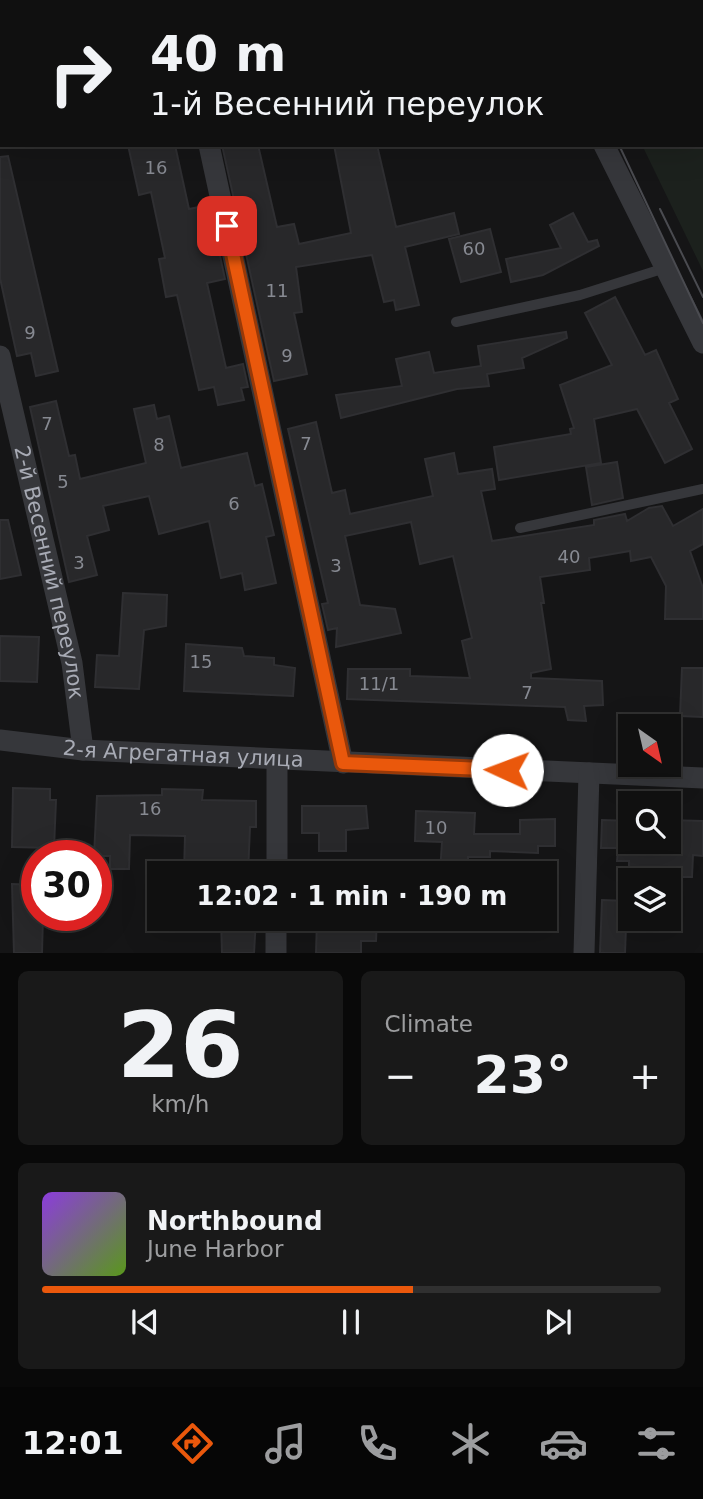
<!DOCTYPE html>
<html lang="en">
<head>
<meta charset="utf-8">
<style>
	body { margin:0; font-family:"DejaVu Sans",sans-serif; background:#191919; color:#f1f3f6; height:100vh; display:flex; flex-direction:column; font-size:26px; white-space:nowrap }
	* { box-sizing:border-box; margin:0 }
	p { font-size:23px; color:#9c9d9f }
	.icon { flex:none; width:38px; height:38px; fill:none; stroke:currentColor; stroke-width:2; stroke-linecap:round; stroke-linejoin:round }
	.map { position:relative; height:953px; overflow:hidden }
	.panel { display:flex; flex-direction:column; gap:18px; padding:18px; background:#090909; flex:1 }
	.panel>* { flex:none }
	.hud { position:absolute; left:0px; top:0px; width:704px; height:147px; box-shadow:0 7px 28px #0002,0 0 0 2px #303030; background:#101010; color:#f1f3f6; overflow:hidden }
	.needle { width:46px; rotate:146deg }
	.controls { position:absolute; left:618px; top:714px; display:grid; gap:14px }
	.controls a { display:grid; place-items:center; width:63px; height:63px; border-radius:0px; background:#101010; box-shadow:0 7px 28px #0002,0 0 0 2px #303030; font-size:35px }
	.speed { position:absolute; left:21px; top:840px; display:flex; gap:14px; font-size:35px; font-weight:700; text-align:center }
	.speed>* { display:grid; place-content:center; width:91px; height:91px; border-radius:50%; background:#101010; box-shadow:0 7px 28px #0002,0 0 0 2px #303030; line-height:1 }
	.speed .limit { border:10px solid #d22; background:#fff; color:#111 }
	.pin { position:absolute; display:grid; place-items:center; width:60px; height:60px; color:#fff; margin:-30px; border-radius:14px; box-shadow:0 4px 10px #0006 }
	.me { position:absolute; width:77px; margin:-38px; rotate:272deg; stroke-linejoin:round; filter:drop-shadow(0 0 5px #0008) }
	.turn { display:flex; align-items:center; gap:24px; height:147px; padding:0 35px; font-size:32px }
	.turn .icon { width:91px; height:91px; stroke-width:2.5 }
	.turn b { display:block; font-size:49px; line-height:60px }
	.big { font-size:52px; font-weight:800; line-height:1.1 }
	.panel .card { flex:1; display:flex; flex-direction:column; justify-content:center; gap:10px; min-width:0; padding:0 24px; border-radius:10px; background:#191919 }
	.panel .dial { align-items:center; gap:0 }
	.dial b { font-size:91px; line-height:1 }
	.song { display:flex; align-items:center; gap:21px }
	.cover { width:84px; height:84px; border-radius:10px; background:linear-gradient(135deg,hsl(270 70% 55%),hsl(90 70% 35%)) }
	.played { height:7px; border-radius:4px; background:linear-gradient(90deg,#ea580c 60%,#303030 60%) }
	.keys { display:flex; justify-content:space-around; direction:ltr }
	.heat { display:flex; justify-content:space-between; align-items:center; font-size:38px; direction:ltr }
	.panel .tiles { flex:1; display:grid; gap:18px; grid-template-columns:1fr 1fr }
	.card:last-child { grid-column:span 2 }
	.trip { position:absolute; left:147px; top:861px; width:410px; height:70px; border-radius:0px; background:#101010; box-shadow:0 7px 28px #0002,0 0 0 2px #303030; font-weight:800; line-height:70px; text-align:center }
	.menu { display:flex; height:112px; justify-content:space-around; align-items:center; background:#060606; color:#9c9d9f }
	.menu .icon { width:49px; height:49px }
	.menu .active { color:#ea580c }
	.menu b { font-size:32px; color:#f1f3f6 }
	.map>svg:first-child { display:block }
	.green { fill:#1c211d }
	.building { fill:#28282a; stroke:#2f2f32; stroke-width:2 }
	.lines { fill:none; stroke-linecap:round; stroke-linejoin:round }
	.lane { stroke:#36373b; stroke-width:10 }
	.street { stroke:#36373b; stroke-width:21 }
	.tram { stroke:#4a4b50; stroke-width:2 }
	.route-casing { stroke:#983908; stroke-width:18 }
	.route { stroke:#ea580c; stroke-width:12 }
	.labels { text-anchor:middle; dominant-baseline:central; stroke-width:7; stroke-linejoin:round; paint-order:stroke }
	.number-label { font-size:18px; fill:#878a92 }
	.street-label { font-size:21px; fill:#a8abb5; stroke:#101011 }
</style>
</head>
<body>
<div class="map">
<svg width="703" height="953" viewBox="0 0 703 953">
	<rect width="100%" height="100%" fill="#151516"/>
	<path class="green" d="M571,0H703V271L642,145H702V2Z"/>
	<path class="building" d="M128,145H175L189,209L209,205L225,279L207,283L226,368L243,364L248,387L241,388L244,400L218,405L214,387L199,390L177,295L166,297L159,259L165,258L151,192L139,195Z
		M222,145H258L277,227L294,224L299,244L351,233L334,145H377L396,227L454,213L459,234L405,247L419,305L396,310L394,300L384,302L372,255L296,267L302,312L294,313L307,374L274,381Z
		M8,156L58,371L36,376L31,353L17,356L0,278V157Z
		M573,213L588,242L597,240L599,246L543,275L511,282L506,259L561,248L550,225Z
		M490,229L501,272L461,282L449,239Z
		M615,297L645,355L656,350L678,399L669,403L692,449L665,463L637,409L594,419L601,463L499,480L494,447L571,434L570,429L574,428L560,385L612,365L585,313Z
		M566,332L567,338L522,358L524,368L487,374L489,386L457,389L341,418L336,395L402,386L396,359L429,352L434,373L481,366L478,346Z
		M56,401L69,456L75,455L80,479L146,463L134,409L154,405L157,419L169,416L181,468L247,453L255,486L262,484L274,535L266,537L276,583L245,590L242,573L221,578L209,521L159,534L149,496L103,506L109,530L87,536L97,575L69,582L30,407Z
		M316,422L332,493L345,490L350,514L433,496L425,459L454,453L458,474L492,469L495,489L481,491L492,541L594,525V520L625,514L627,521L649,508L662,506L673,526L703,509V544L690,551L703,588V619H665L666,586L651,557L631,561L630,551L589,558L590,570L540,577L544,603H541L551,669L531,673V678L602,681L603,705L584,706L586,721L568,720L565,707L347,699L348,669H410V676L470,678L462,641L472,638L453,556L420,564L411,522L345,536L360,605L395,609L401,633L336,647L337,628L328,630L322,604L328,603L288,429Z
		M617,462L623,498L592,505L586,467Z
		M0,520H8L21,575L0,579Z
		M123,593L167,595L166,626L144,630L139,689L95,687L97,655L119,656Z
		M0,636L39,637L37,682L0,681Z
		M186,644L242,648L244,656L274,658V665L295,668L293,696L184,691Z
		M682,668H703V717L680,716Z
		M13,788L50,789V800H56L54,848L12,847Z
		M162,789L203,790L202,800L256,801V827H250L248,873H184L185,836L130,835L129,869H110V856H94L97,796L162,795Z
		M302,806H366L368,828L346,830V851H319V833H302Z
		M416,811L475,813L474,834H520V820L555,819V846H538V853L490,851V857H468V873H440L442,842L415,841Z
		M602,820L630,821V842H668V820L703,821V856L693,855L692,877H629V861H617L618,848H601Z
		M12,884L37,885V915H43L42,953H14Z
		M602,900L627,901L625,953H600Z
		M221,919H256L254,953H222Z
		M317,919H377L376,941H361V953H316Z"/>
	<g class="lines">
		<path class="lane" d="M456,322L580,295L665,268
			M520,528L703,489"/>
		<g class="street">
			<path d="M178,0V2"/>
			<path d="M535,0L536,2"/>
			<path d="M209,145L343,763"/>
			<path d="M604,145L703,343"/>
			<path id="s1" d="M0,356L72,663L83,750"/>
			<path id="s2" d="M0,740L83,750L703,778"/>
			<path d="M277,873V761"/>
			<path d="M276,953V919"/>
			<path d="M584,953L589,773"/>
		</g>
		<path class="tram" d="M559,0L560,2
			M619,145L703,323
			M660,209L703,297"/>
	</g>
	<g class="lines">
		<defs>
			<path id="route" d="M227,226L343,763L507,770"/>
		</defs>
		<use href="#route" class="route-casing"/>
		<use href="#route" class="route"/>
	</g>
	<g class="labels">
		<g class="number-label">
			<text x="156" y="167">16</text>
			<text x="474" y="248">60</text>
			<text x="277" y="290">11</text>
			<text x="30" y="332">9</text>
			<text x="287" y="355">9</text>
			<text x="47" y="423">7</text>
			<text x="306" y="443">7</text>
			<text x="159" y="444">8</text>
			<text x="63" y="481">5</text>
			<text x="234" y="503">6</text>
			<text x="569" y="556">40</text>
			<text x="79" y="562">3</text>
			<text x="336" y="565">3</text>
			<text x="201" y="661">15</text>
			<text x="379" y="683">11/1</text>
			<text x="527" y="692">7</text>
			<text x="150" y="808">16</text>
			<text x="436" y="827">10</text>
		</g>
		<g class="street-label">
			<text stroke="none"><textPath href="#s1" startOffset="222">2-й Весенний переулок</textPath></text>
			<text stroke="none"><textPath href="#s2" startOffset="184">2-я Агрегатная улица</textPath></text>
		</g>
	</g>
</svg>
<div class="controls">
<a><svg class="needle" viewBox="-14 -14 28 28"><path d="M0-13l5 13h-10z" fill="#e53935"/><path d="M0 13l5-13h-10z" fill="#9c9d9f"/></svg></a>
<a><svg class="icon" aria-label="search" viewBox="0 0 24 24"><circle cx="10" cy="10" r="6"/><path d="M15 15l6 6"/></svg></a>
<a><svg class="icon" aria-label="layers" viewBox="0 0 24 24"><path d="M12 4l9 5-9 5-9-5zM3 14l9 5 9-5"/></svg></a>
</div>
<div class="speed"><div class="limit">30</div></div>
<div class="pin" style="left:227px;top:226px;background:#d93025"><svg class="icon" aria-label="arrive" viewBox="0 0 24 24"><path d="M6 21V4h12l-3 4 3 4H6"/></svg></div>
<svg class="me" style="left:507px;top:770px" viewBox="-20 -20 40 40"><circle r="19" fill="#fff"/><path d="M0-13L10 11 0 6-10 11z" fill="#ea580c"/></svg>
<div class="trip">12:02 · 1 min · 190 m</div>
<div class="hud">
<div class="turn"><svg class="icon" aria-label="right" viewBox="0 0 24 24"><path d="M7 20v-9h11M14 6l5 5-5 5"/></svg><div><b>40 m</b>1-й Весенний переулок</div></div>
</div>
</div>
<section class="panel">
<div class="tiles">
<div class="card dial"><b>26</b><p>km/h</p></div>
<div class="card"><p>Climate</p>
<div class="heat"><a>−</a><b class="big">23°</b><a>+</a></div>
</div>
<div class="card">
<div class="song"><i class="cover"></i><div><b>Northbound</b><p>June Harbor</p></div></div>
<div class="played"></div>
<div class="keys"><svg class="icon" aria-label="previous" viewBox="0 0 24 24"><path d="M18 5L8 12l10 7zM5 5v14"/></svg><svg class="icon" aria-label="pause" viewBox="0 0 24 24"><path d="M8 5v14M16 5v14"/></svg><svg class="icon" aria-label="next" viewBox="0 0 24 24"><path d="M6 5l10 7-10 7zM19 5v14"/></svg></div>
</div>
</div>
</section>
<nav class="menu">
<b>12:01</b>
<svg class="icon active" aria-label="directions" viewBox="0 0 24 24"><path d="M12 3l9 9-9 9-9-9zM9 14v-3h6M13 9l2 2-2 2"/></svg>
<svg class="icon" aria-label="music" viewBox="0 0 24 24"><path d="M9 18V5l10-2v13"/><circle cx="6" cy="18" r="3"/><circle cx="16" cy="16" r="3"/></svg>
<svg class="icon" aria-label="phone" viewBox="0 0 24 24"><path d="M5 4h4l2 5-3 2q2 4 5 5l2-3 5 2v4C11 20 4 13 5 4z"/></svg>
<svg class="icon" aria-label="climate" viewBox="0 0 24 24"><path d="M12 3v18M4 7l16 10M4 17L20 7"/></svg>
<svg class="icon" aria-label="car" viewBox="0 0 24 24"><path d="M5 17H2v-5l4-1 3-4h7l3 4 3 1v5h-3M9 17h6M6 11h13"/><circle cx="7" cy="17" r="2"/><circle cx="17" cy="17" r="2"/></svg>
<svg class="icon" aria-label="filters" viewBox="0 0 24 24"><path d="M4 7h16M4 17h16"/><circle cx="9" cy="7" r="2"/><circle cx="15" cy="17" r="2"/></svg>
</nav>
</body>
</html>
